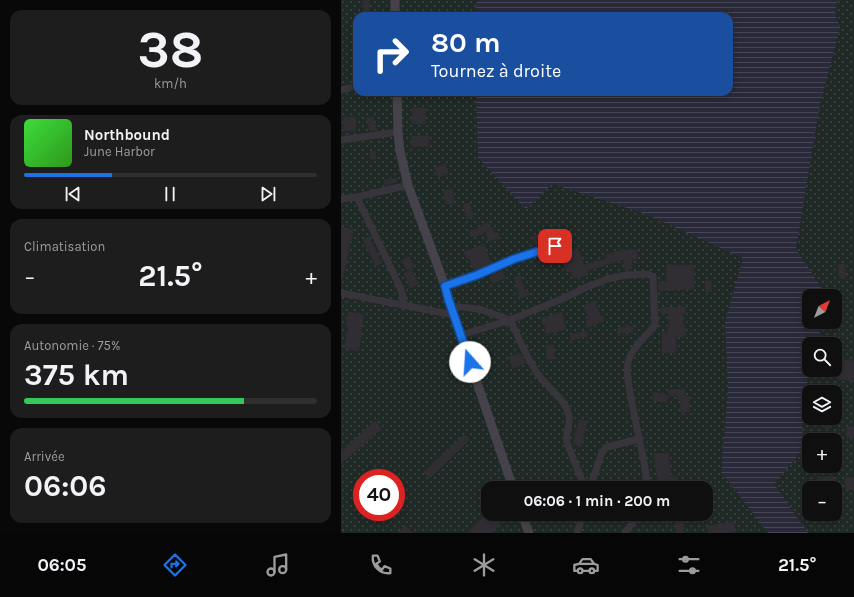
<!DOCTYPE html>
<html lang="fr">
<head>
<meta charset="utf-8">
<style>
	body { margin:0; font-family:Karla,sans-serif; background:#1e1d1e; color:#f1f3f6; height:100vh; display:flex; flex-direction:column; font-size:15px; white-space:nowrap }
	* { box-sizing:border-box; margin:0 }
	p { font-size:13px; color:#9c9c9f }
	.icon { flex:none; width:22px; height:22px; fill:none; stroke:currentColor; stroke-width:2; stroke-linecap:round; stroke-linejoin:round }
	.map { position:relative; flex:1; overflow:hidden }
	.details { display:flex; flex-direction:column; gap:10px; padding:10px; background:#090809; width:341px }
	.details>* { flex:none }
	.guide { position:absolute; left:12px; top:12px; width:380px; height:84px; border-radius:12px; box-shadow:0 2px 6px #0003,0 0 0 1px #302f30; background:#1a4fa0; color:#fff; overflow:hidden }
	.needle { width:26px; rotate:42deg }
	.fabs { position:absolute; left:461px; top:289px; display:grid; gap:8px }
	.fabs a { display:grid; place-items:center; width:40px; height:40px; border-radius:8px; background:#100f10; box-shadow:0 2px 6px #0003,0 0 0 1px #302f30; font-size:20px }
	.speed { position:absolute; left:12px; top:469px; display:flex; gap:8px; font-size:20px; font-weight:700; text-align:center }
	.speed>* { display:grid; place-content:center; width:52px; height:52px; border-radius:50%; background:#100f10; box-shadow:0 2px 6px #0003,0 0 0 1px #302f30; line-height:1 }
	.speed .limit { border:6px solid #d22; background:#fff; color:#111 }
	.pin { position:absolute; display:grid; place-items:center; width:34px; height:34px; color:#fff; margin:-17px; border-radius:8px; box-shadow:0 2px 6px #0006 }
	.me { position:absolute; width:44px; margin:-22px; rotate:341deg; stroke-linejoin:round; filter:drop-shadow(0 0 3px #0008) }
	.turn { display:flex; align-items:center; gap:14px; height:84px; padding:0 12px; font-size:18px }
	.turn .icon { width:52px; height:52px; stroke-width:2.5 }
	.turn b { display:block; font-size:28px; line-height:34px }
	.big { font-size:30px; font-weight:700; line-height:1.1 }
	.details .card { flex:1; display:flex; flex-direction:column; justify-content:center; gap:6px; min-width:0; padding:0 14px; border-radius:12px; background:#1e1d1e }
	.details .dial { align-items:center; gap:0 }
	.dial b { font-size:52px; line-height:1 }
	.song { display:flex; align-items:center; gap:12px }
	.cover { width:48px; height:48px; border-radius:6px; background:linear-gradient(135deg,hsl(120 70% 55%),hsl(110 70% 35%)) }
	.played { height:4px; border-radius:2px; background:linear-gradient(90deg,#1a73e8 30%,#302f30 30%) }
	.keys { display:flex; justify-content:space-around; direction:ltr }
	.heat { display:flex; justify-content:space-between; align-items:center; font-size:22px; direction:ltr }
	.charge { height:6px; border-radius:3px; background:linear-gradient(90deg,#34c759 75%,#302f30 0) }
	.trip { position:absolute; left:140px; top:481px; width:232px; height:40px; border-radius:12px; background:#100f10; box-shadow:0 2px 6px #0003,0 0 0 1px #302f30; font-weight:700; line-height:40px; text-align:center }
	.tab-bar { display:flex; height:64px; justify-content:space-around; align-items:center; background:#060606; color:#9c9c9f }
	.tab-bar .icon { width:28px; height:28px }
	.tab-bar .active { color:#1a73e8 }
	.tab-bar b { font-size:18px; color:#f1f3f6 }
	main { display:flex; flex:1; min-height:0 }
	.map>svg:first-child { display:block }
	.grass { fill:url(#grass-dots); fill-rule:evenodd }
	.water { fill:url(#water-rules) }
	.building { fill:#302e32; stroke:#302d32 }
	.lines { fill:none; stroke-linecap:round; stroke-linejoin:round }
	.street { stroke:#37343b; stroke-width:7 }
	.secondary { stroke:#45424b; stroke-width:9 }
	.route-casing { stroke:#114b97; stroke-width:10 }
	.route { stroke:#1a73e8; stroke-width:7 }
</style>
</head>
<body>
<main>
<section class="details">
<div class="card dial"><b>38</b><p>km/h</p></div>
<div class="card">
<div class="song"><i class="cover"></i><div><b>Northbound</b><p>June Harbor</p></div></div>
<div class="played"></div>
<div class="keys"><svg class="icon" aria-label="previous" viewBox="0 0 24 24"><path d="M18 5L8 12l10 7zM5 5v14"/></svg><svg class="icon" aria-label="pause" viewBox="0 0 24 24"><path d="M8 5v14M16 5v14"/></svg><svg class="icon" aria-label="next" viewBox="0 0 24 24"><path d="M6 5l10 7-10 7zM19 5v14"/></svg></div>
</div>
<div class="card"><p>Climatisation</p>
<div class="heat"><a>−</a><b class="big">21.5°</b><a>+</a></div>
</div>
<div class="card"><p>Autonomie · 75%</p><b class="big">375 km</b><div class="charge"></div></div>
<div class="card"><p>Arrivée</p><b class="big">06:06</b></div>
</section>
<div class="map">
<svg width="513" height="533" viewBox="0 0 513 533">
	<defs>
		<pattern id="grass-dots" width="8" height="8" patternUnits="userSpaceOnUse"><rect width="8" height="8" fill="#1f2926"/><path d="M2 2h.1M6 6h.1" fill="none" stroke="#3d4543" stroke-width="1.8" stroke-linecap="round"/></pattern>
		<pattern id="water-rules" width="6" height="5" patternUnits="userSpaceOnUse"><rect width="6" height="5" fill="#29293a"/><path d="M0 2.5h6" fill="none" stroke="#454554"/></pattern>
	</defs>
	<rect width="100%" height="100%" fill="#151416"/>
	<path class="grass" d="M0,0H513V533H0ZM16,16H388V92H16ZM468,296H494V322H468ZM468,344H494V370H468ZM468,392H494V418H468ZM468,440H494V466H468ZM21,478H55V512H21ZM147,488H365V514H147ZM468,488H494V514H468Z"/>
	<path class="water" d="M136,0H497L494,12L499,28L478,109L455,249L486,296H468V322H481L476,344H468V370H469L462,401L461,451L433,484L467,533H427L380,472L387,389L384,322L402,258L302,213L211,184L185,209L137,158L135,92H388V16H134Z"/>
	<path class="building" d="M22,0H28L29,16H23Z
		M72,108L85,109L84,124L71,123Z
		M3,117L15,118L14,131L2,130Z
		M32,117L36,130L29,131L26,118Z
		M71,136H88V146H71Z
		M34,151L35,159H30L29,152Z
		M104,164L107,173L98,177L94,168Z
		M55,178L56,182L44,185L43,180Z
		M111,189L113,203L105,204L103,191Z
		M129,203L132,217L126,219L122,204Z
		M147,222L154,234L157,233L158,238L147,241L145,231L141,234L130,237L128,231L136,229Z
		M0,227L12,230L2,278H0Z
		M208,230L211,239L195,245L191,237Z
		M28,237L41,263L35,266L22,240Z
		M143,244L150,263L133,271L128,258L126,259L123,252Z
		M237,248L243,265L267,259L265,255L281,250H296V259H291V269H283V259L262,265V266L246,270L247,275L232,278L230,271L226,272L219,255Z
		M68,257L73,266L66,270L61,260Z
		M503,264L505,277L499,278L497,265Z
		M326,265H352L353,289L318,291V282H326Z
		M70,270L76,280L78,284L69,288L67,283H69L63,274Z
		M161,271L164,278L152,283L150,276Z
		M179,276L183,291L186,290L188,295L179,298L174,278Z
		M364,281H370V291L365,292Z
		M253,301L259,316L261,315L263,321L247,327L245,321L249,320L243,306Z
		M344,307V313H341L343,328H345L344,337L335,336V352L321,353V331L327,333V326L329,327L327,313L320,314V308Z
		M8,312L23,315L20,332H21L17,351L3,348L8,327L5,326Z
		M221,312L225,329L205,334L204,325H202L200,318Z
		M292,326V332L277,333V328Z
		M246,331L247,336L230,340L229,335Z
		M212,345L214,359H206L205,346Z
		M179,353L184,363L172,368L168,357Z
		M503,360L513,361V381L496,379L497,370L502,371Z
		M344,389V396L349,397L348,412H339L340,400H337L336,395L328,396V390Z
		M313,392L326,395L325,403L312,400Z
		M490,419V428H484L483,420Z
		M238,420L246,422L240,446L232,444Z
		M34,421L40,428L0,464V452Z
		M506,427H513V437H506Z
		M123,435L128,440L89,478L83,472Z
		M327,453L330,477H336L338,488H318L313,454Z
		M492,476L493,488H478L477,478Z
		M505,477L513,478V490L504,489Z
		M287,479L298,488H281Z
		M145,514H151L160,523L151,533H127Z
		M323,514L330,519L327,524L320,519Z
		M343,521V533H335V522Z
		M393,522L394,533H368L367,526Z
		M64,526L72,533H57Z"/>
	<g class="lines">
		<path class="street" d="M0,90L16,86
			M0,140L57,132
			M16,197L57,283L61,293L63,306
			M0,199L16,197L67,185
			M104,286L136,275L173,259L214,246
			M0,293L113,315
			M109,306L130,308L141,310L169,320C178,338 185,356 196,373C205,386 224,399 228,415C230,423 224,433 226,443L244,488
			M120,335L169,320L223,298L246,287L266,279L285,275L307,274L312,277L314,325C306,336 293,345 288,359C284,370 288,386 290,398C293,413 296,428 299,443C302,458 306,472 306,488
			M249,488L261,452L266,447L298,439
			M236,533L242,514
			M284,533L298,514"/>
		<path class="secondary" d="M54,0V16
			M56,92L57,132L59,151L67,185L104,286L113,315L172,488
			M181,514L188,533"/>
	</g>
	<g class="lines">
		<defs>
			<path id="route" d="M129,362L107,298L104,286L136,275L173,259L214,246"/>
		</defs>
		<use href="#route" class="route-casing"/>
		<use href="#route" class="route"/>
	</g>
</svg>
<div class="fabs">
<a><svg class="needle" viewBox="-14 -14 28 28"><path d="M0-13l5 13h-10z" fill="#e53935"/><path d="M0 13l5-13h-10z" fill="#9c9c9f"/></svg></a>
<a><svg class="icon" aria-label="search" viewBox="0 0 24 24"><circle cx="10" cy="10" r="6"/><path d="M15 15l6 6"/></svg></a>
<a><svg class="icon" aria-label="layers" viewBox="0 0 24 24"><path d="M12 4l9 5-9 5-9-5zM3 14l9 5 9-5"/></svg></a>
<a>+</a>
<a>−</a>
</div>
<div class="speed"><div class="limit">40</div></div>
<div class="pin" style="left:214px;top:246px;background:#d93025"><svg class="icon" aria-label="arrive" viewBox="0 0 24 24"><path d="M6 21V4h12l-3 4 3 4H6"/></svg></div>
<svg class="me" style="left:129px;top:362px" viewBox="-20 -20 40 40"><circle r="19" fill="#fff"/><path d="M0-13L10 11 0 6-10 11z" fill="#1a73e8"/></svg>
<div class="trip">06:06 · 1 min · 200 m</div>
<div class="guide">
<div class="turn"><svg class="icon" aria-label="right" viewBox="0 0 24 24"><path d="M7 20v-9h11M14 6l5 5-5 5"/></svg><div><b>80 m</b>Tournez à droite</div></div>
</div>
</div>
</main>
<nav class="tab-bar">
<b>06:05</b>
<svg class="icon active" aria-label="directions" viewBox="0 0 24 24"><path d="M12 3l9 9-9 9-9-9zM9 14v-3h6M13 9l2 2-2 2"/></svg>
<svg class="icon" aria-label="music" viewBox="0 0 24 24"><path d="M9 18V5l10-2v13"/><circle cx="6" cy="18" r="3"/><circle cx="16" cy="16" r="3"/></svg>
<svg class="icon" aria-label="phone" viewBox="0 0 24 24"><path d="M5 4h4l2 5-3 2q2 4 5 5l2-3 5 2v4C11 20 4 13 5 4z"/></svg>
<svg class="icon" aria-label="climate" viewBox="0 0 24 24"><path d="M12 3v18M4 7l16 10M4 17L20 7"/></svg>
<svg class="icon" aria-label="car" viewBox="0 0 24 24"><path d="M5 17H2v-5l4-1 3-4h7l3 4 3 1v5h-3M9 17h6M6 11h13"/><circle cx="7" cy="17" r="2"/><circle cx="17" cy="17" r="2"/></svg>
<svg class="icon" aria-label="filters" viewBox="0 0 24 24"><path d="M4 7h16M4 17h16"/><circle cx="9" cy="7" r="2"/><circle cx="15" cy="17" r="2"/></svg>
<b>21.5°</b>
</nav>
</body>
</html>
